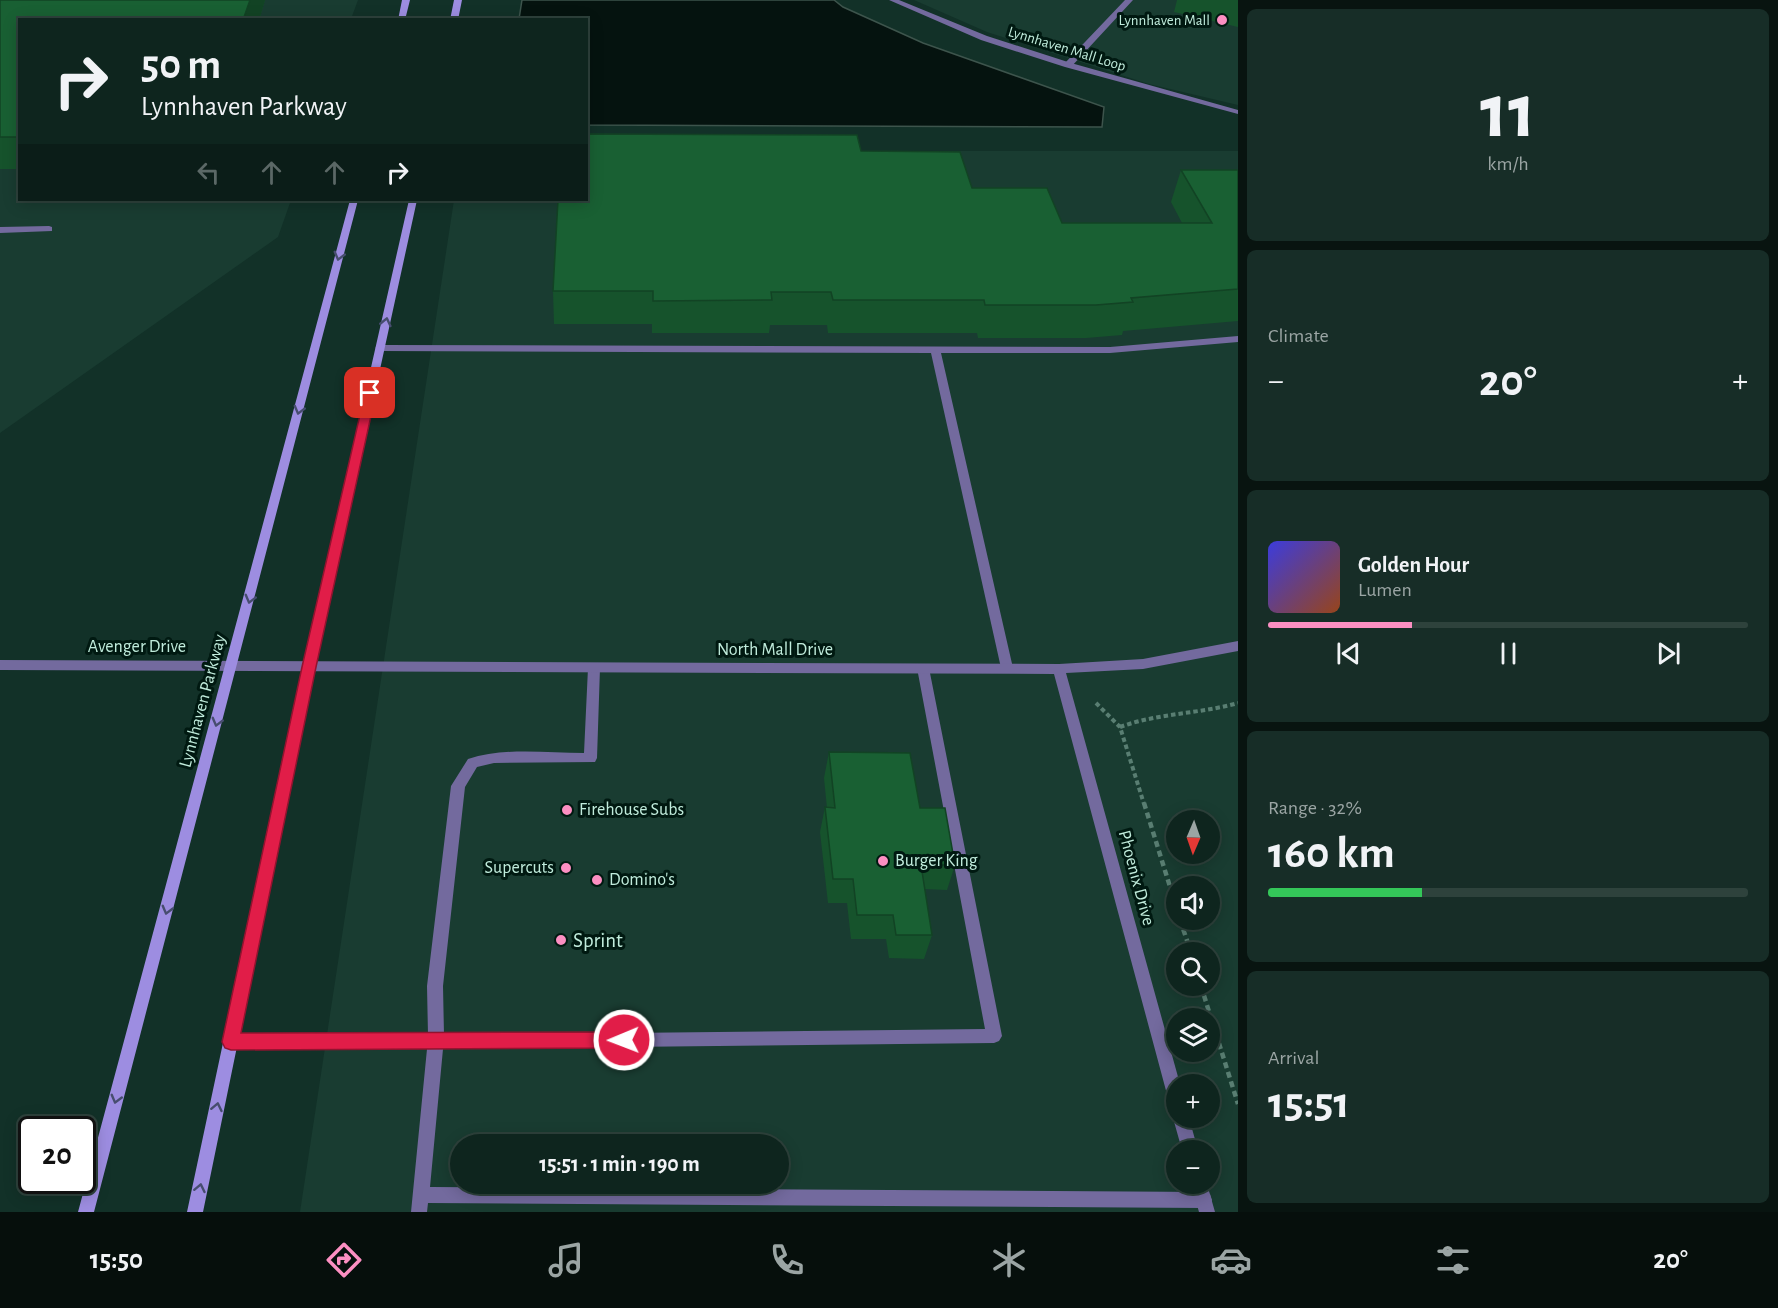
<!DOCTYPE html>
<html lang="en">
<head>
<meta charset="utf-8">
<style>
	body { margin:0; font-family:"Alegreya Sans",sans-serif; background:#172d27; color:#f1f3f6; height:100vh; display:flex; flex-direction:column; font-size:22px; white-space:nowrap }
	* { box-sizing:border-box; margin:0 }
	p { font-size:20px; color:#9ba5a4 }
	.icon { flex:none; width:33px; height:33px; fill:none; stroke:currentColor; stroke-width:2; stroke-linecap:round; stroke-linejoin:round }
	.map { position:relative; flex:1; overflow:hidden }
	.sheet { display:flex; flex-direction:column; gap:9px; padding:9px; background:#081410; width:540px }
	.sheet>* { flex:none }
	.hud { position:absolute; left:18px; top:18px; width:570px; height:183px; border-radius:0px; box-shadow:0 3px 15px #0003,0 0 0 2px #2e423c; background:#0e251e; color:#f1f3f6; overflow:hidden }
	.needle { width:39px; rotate:182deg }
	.tools { position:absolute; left:1166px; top:810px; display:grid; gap:12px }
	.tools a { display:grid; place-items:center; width:54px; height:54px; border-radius:50%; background:#0e251e; box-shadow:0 3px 15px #0003,0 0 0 2px #2e423c; font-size:30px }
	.speed { position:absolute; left:18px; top:1116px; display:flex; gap:12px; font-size:30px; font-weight:700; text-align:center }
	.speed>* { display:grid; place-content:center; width:78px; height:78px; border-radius:50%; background:#0e251e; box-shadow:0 3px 15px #0003,0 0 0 2px #2e423c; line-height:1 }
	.speed .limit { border:3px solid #111; border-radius:9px; background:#fff; color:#111 }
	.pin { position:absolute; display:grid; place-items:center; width:51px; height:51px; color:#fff; margin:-26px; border-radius:12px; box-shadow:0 3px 9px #0006 }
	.me { position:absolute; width:66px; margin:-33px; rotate:269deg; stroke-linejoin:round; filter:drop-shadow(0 0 4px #0008) }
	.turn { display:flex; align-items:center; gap:21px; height:126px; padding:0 24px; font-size:27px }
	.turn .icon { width:78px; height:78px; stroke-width:2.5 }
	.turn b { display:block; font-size:42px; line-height:51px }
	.lanes { display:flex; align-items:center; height:57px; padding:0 24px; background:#0003; justify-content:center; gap:30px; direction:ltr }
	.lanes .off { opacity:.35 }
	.big { font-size:45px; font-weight:700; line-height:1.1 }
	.sheet .widget { flex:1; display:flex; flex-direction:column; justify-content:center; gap:9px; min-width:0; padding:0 21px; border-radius:9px; background:#172d27 }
	.sheet .dial { align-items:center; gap:0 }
	.dial b { font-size:78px; line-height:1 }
	.song { display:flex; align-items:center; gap:18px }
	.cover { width:72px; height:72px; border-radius:9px; background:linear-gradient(135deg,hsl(240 70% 55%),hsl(20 70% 35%)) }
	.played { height:6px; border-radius:3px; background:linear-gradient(90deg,#fc8fc2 30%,#2e423c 30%) }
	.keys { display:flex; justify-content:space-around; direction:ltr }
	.heat { display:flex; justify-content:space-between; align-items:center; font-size:33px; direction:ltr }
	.charge { height:9px; border-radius:4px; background:linear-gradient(90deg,#34c759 32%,#2e423c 0) }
	.trip { position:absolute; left:450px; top:1134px; width:339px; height:60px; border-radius:30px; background:#0e251e; box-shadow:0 3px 15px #0003,0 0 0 2px #2e423c; font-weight:700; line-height:60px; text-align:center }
	.tabs { display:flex; height:96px; justify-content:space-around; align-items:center; background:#060f0c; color:#9ba5a4 }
	.tabs .icon { width:42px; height:42px }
	.tabs .current { color:#fc8fc2 }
	.tabs b { font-size:27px; color:#f1f3f6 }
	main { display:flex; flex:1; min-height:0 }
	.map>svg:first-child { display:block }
	.built { fill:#193c31; fill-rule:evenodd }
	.water { fill:#05130f; stroke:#3d544c; stroke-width:1.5 }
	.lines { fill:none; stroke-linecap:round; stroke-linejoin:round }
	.path-far1 { stroke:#597e72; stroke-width:4; stroke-dasharray:4.5 3; stroke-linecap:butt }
	.path { stroke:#597e72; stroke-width:4.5; stroke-dasharray:6 4; stroke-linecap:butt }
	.service { fill:#736a9e; fill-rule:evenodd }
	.minor { fill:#736a9e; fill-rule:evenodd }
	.secondary { fill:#9d8de1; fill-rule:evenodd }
	.wall { fill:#16532c }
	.shaded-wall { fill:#124324 }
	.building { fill:#196033; stroke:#124324; stroke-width:1.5 }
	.oneway { stroke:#474d6f }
	.route { fill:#e11d48; stroke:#92132f; stroke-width:1.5 }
	.poi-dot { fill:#fc8fc2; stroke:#001911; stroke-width:2 }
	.labels { text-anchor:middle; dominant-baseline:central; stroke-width:6; stroke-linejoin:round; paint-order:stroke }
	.far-poi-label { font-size:15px; fill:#c0ecdc; stroke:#001911; text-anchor:end }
	.far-street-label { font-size:15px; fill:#c0ecdc; stroke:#001911 }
	.street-label { font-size:18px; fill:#c0ecdc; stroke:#001911 }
	.poi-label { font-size:18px; fill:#c0ecdc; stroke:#001911; text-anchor:start }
	.near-poi-label { font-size:21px; fill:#c0ecdc; stroke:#001911; text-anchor:start }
</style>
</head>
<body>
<main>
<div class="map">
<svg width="1238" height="1212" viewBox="0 0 1238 1212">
	<rect width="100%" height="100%" fill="#123128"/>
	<path class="built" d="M0,0H358L351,19L20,20V200H291L278,237L0,433Z
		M914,0H1238V105L1149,84L987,32Z
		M587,151H1238V1212H300L454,200H586ZM1176,820H1209V854H1176ZM1176,886H1209V920H1176ZM1176,952H1209V986H1176ZM1176,1018H1209V1052H1176ZM1176,1084H1209V1118H1176ZM460,1144H778V1184H460ZM1176,1150H1209V1184H1176Z"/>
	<path class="water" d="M522,0H834L843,7L923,43L1104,107L1102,127L587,125L586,20L519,19Z"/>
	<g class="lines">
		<path class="path-far1" d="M1096,703L1120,727L1144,804
			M1120,727C1158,713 1199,714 1238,703"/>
		<path class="path" d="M1144,803L1176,906
			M1180,920L1191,952
			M1201,986L1238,1104"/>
		<path class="service" d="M1125,0H1133L1071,67H1065V63Z
			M49,226L52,227V231L0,233V227Z
			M1238,336V342L1110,353H941L1013,668L1011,671H1003L1001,668L931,353L380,351L375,348L380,345L1110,347Z
			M594,663L598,665L600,668L597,758L595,762L494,763L477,767L465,787L443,986L444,1035L985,1029L917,668L919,665H927L929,668L1002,1036L999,1041L994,1043L443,1049L430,1187L1204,1192L1210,1194L1212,1200L1210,1206L1204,1208L428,1203L427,1212H411L427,1049H231L226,1047L223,1042L226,1037L231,1035H428L427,986L451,786L468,759C504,747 546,753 584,753L588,668L590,665Z"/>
		<path class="minor" d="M889,0H899L987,36L1071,63L1238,110V114L1065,67L981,40Z
			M1238,641V651L1143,669L1066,673L1180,1084H1176V1106L1170,1104L1168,1098L1054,674L0,670V660L1059,664L1143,659Z
			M1176,1112V1118H1189L1198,1150H1182L1173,1118Z
			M1191,1184H1207L1215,1212H1199Z"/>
		<path class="secondary" d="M402,0H410L405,20H398Z
			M454,0H462L458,20H450Z
			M350,200H358L94,1212H78Z
			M409,200H417L315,667L203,1212H187L303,667Z"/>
	</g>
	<path class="wall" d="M0,0H265L259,20H20V169H0Z
		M1177,0H1238V27L1174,12Z
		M861,151L972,188L1062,223H1182L1171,202L1181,170H1238V321L1123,331L1122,335L1086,338H978L977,333H828L827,325H770L769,333H652V324H554L553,291Z
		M829,752L920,808L955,865L947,890L925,889L932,935L924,959L889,958L886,939H851L847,903H828L820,832L825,807L827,808L824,778Z"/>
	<path class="shaded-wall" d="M250,0H265L259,20H243Z"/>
	<path class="building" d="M0,0H250L243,20H20V137H0Z
		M586,134L857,135L861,151L960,152L972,188H1047L1062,223H1212L1181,170H1238V289L1131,298L1133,302L1096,305H985L984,300H833L831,292H771L772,300L653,301V291H553L558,200H586Z
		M829,752L910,753L920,808H945L955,865H921L932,935H896L893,915H857L853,879H833L825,807L835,808Z"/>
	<defs><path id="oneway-chevron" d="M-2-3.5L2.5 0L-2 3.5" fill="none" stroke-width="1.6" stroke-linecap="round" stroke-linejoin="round" transform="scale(1.5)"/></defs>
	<g class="oneway">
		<use href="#oneway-chevron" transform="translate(339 256) rotate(105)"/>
		<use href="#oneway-chevron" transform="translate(386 322) rotate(-77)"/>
		<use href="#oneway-chevron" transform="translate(299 410) rotate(105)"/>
		<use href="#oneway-chevron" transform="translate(250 599) rotate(105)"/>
		<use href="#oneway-chevron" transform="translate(217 722) rotate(105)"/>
		<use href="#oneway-chevron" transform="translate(167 910) rotate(105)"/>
		<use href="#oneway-chevron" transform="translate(116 1099) rotate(105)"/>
		<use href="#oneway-chevron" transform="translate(217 1107) rotate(-78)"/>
		<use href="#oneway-chevron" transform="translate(200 1188) rotate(-78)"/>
	</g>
	<path class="route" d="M370,389L376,393L316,667L241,1033L624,1032L630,1034L632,1040L630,1046L624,1048L231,1050L225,1048L222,1042L302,667L365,393Z"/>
	<g class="poi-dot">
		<circle cx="1222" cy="20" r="6"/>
		<circle cx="567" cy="810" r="6"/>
		<circle cx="883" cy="861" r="6"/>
		<circle cx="566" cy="868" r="6"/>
		<circle cx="597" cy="880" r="6"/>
		<circle cx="561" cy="940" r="6"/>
	</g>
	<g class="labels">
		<g class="far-poi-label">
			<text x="1210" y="20">Lynnhaven Mall</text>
		</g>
		<g class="far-street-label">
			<text transform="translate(1067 49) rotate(17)">Lynnhaven Mall Loop</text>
		</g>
		<g class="street-label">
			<text x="137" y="647">Avenger Drive</text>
			<text x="775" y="650">North Mall Drive</text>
			<text transform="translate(203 701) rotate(-75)">Lynnhaven Parkway</text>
			<text transform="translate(1136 878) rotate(75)">Phoenix Drive</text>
		</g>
		<g class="poi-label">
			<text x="579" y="810">Firehouse Subs</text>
			<text x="895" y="861">Burger King</text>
			<text x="554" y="868" text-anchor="end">Supercuts</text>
			<text x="609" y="880">Domino's</text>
		</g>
		<g class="near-poi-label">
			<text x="573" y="940">Sprint</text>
		</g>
	</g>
</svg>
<div class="tools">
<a><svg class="needle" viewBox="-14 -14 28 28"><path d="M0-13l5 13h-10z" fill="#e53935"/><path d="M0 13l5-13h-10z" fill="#9ba5a4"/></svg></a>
<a><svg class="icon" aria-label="sound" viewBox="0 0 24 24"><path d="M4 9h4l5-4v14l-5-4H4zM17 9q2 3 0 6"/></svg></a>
<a><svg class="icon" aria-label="search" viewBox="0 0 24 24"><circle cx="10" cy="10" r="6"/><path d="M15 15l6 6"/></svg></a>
<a><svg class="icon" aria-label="layers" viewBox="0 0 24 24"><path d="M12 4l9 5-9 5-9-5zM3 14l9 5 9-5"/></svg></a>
<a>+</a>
<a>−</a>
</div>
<div class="speed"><div class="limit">20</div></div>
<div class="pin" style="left:370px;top:393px;background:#d93025"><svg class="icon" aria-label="arrive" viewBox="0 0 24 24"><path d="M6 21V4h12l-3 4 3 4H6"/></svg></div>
<svg class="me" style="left:624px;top:1040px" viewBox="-20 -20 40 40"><circle r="17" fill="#e11d48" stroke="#fff" stroke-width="3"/><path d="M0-11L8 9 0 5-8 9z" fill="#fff"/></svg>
<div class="trip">15:51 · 1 min · 190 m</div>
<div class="hud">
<div class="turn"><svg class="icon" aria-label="right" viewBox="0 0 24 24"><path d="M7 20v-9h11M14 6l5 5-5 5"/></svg><div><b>50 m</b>Lynnhaven Parkway</div></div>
<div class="lanes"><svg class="icon off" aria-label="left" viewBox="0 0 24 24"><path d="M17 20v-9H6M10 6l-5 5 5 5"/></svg><svg class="icon off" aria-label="ahead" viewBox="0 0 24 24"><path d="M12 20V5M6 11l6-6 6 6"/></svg><svg class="icon off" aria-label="ahead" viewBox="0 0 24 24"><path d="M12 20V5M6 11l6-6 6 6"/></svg><svg class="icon" aria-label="right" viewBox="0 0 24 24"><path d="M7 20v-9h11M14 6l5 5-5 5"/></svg></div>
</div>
</div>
<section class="sheet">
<div class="widget dial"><b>11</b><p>km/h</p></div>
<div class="widget"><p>Climate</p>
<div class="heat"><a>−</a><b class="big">20°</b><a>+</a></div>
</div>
<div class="widget">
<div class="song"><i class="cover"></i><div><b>Golden Hour</b><p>Lumen</p></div></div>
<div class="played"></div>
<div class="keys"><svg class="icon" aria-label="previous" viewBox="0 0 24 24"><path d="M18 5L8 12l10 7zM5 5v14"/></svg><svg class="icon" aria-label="pause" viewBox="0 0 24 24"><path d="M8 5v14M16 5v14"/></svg><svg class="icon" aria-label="next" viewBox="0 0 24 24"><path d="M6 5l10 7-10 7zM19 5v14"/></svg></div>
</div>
<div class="widget"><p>Range · 32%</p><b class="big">160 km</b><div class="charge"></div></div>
<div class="widget"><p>Arrival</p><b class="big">15:51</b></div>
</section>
</main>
<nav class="tabs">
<b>15:50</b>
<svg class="icon current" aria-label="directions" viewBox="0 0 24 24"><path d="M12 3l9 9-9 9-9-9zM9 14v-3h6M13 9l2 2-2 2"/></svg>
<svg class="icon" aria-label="music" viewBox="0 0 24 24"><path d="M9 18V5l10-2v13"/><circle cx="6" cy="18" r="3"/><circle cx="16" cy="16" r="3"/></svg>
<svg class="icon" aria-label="phone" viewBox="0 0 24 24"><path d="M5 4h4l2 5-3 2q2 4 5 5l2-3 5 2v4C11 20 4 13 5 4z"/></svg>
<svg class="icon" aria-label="climate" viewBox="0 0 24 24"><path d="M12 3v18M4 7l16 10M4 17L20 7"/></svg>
<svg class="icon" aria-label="car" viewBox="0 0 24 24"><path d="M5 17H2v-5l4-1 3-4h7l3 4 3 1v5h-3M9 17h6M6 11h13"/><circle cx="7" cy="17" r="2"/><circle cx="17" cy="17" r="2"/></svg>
<svg class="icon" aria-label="filters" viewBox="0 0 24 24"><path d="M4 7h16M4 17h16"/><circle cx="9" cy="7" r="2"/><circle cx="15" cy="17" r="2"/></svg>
<b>20°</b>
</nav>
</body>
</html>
